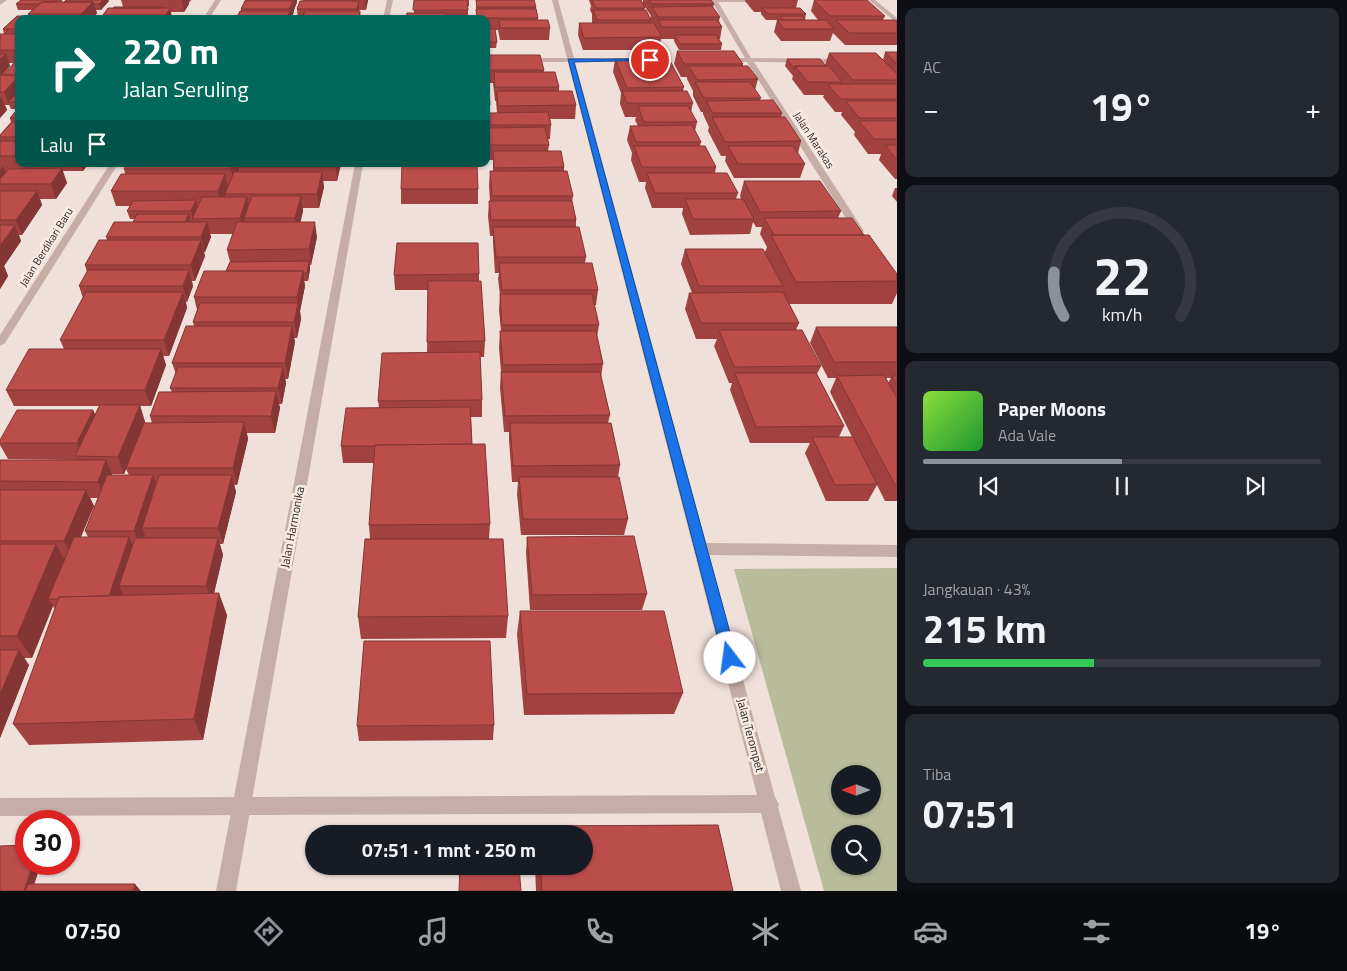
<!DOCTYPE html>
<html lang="id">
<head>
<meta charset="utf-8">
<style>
	body { margin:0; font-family:"Titillium Web",sans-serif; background:#242831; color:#f1f3f6; height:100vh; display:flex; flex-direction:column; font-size:19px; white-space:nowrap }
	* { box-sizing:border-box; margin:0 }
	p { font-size:16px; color:#9ea1a6 }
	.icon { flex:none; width:28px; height:28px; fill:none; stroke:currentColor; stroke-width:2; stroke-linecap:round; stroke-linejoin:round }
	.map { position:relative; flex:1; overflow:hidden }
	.sheet { display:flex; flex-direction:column; gap:8px; padding:8px; background:#0d0f14; width:450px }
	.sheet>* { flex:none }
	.guide { position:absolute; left:15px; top:15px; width:475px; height:152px; border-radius:10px; box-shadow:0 1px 4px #0004; background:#00695c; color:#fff; overflow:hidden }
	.needle { width:32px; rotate:270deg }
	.controls { position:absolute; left:831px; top:765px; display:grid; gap:10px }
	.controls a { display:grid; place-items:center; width:50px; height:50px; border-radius:50%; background:#171b24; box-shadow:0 1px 4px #0004; font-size:25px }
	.speed { position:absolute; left:15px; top:810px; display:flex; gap:10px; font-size:25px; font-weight:700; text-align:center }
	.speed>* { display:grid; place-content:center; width:65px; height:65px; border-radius:50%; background:#171b24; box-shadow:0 1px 4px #0004; line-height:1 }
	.speed .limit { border:8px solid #d22; background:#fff; color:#111 }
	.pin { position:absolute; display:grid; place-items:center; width:42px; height:42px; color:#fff; margin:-21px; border:2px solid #fff; border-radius:50%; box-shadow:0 1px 5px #0007 }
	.me { position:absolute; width:55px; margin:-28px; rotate:345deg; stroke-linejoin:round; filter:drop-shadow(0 0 4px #0008) }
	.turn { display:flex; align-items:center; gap:18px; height:105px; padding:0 25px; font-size:22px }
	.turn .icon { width:65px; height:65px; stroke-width:2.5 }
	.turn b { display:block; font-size:35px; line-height:42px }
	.then { display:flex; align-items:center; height:48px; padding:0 25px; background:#0003; gap:10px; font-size:19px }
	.big { font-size:38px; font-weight:700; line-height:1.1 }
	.sheet .widget { flex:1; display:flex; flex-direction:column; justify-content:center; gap:8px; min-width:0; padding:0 18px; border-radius:10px; background:#242831 }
	.sheet .dial { align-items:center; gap:0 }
	.dial svg { height:130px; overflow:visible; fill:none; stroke:#363941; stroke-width:7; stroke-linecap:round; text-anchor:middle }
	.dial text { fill:#f1f3f6; stroke:none }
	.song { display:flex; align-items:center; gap:15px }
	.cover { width:60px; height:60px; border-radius:8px; background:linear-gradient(135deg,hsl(90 70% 55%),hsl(130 70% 35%)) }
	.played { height:5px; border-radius:2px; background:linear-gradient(90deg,#8c9099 50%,#363941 50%) }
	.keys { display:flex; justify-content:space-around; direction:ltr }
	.heat { display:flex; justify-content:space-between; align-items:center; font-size:28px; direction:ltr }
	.charge { height:8px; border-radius:4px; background:linear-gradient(90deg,#34c759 43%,#363941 0) }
	.trip { position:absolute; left:305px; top:825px; width:288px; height:50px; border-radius:25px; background:#171b24; box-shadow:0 1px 4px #0004; font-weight:700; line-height:50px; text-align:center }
	.dock { display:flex; height:80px; justify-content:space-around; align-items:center; background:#090b0e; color:#9ea1a6 }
	.dock .icon { width:35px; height:35px }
	.dock .on { color:#8c9099 }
	.dock b { font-size:22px; color:#f1f3f6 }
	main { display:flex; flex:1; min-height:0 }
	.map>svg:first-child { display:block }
	.green { fill:#b9bc9b; fill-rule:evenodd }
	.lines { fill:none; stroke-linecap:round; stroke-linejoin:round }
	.minor { fill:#c6aea7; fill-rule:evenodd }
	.tertiary { fill:#c6aea7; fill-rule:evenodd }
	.wall { fill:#a14240; fill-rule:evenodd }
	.shaded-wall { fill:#833634 }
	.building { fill:#bb4d4b; stroke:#833634 }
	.route { fill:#1a73e8; stroke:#114b97 }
	.labels { text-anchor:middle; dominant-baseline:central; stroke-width:5; stroke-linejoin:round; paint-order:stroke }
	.far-street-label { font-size:11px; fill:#332827; stroke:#f7ebe6 }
	.street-label { font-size:12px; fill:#332827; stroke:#f7ebe6 }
</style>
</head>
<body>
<main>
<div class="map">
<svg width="897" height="891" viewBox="0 0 897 891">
	<rect width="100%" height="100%" fill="#efe0da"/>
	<path class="green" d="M897,568V891H824L734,569ZM840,774H872V806H840ZM840,834H872V866H840Z"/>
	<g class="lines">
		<path class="minor" d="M0,0H7L0,5Z
			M215,0H221L209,19H203Z
			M552,0H558L574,58H631L634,60L631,62H575L706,543L897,545V557L709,555L775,797L779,804L778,807L801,891H781L761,813L0,816V798L757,795L568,62H526L523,60L526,58H567Z
			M711,0H779L776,2H718L751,58L841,59L844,61L841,63L754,62L864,231L862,233L859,234L854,231L747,62H724L721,60L724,58H745Z
			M869,0H875L897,18V23Z
			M110,164H118L5,343L0,346V335Z"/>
		<path class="tertiary" d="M387,0H393L389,19H383Z
			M355,164H363L236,891H216Z"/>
	</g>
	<path class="wall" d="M21,0H62V2H64L66,0H108L109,1L101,10H96L97,13L92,19H19V164H88L83,171H62L67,183L56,199H40L42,205L22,235H19L21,241L4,266L8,276L0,289V135L11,122L10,118L17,109H11L9,105H5L7,110L0,118V34H4L3,29L17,16H28V14L32,10H18L16,4ZM9,63H15L2,75L10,66Z
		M121,0H191L190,2H189V4L184,12H171L172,19H96L103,16V15L113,8L123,7Z
		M245,0H297V2L294,10V12L241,11V9Z
		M303,0H368L366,10H359V11H360L361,19H298L297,9Z
		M414,0H469V6H468V19H406L414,13Z
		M476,0L536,7L538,20L550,28L549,40H500L498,30H495L497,42L496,48H486V19H476Z
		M589,0H641L645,8L644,10L650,18L651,16L643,4V0H711L714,4L713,8L720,17L719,21L722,27L720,39H718L722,44L721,50H679L674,41V39H661L660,50H583L578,35L579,23H592V14L590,10L591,6Z
		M745,0H798L796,8L806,14L805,20H818L811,11L814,0L885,16L883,20L897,21V45H845L833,33L830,41H781L774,32L777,20H766L761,14V12H754L745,1Z
		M677,51L743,64V66L758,79L755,90L761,98L760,100L782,113L781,117L801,141L798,153L805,164L800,178H734L725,161L726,156H721L708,131L709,127L703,114V112H701L693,96V91L687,79V77H681L674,64Z
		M885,52H897V179H895L879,160L881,154H868L854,135L855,132L841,115L842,112H835L823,97L824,95H804L792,79L793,76L785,66L787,59L825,65L829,53L883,60Z
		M486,55L544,70V72L559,87V91L576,105L575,119H550L551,125L550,139H548L549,145L548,151L564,167V171L573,196L572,203L576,220V227L586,257L585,263L598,290L596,305H594L599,325L597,337L603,364L601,377L610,415L608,423L620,465L618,477L628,519L624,535H521L517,494L518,482H512L509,440V432H504L500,388L501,372L499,348L500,331H501L499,310L500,295L498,279L499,273H495L493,242V236H490L488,216L489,201H490L489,186L490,171H493V160H487L486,151V128H489V119H486V90L490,105V113H497L496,101H495L493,83H486Z
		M615,59L684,87L683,91L693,103L691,112L697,122L695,131L701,142L700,146L716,167L715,173L738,193L736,199H741L740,196L744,181L841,211L838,218L864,235L897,274V293L892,304H789L799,323L796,330L821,366L817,374L844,426L839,437H852L830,392L836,378H828L810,343L816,327H897V501H885L877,485L868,501H826L805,453L810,443H750L730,390L732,383H729L714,346L717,339H696L685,309L689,293H692L681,264L685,249L765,252L767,247L760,234L762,227H756L753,222L750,234L690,235L682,214L683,208H652L645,188L646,182H639L631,160L632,153L627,140L630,126H638L635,120L636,117H625L620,104L621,93L613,72ZM885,378H891L888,383Z
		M127,164H341L337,181H323L324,187L319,208H303V211L300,222L317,237L311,265H310V269L308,281H304L305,286L300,311L301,319L297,338H294L295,342L288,379H285L286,383L282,404H279L280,408L275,433H247L248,439L237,485H234L236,492L223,544H220L223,555L214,593L227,615L203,740L29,745L13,724L55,610L53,606L32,658H24L29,665L0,738V460H76L8,459L0,445V443L93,410L95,414L99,406H14L6,390L64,349L60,340L83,298L79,286L87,272L85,265L107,240L106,237L133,222L135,219H130L127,211L130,206H116L111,191L125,174L124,169ZM210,234H233L227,250L230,262L226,271L194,297L197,310L193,322L194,326L172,363L176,374L170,388L172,392L150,416L152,423H145V422L140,406H151L166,365L163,356H169L187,308L186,302H187L193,286L192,281H195L205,256L204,252H205L211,237ZM126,469L129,475H112V474H124ZM90,498H98L85,531L88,537H81L94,506Z
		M895,188H897V202L892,196Z
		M401,189H478V204H401Z
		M479,274V281L485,341L484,357H480L482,400V417H471L472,444L490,524L489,539L508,616L506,638L361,639L358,617L370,539L369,525L374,463H343L341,446L379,407L378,401L427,352L428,290H395L394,275Z
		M527,537L647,594L642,610H530L526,553Z
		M520,611L683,693L674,714L524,715L517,634Z
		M494,725L493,740L359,741L357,726Z
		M718,825L733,891H536L535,866H584V834H535L536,826Z"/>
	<path class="shaded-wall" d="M103,0H108L109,1L101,10L99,4Z
		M182,0H188L189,4L184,12Z
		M293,0H297V2L294,10Z
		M365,0H368L366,10Z
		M293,1L294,12L291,19H286Z
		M359,1V12L357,19V9Z
		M93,2L97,13L92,19H83L81,14Z
		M170,8L172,19H166V15Z
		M6,54L10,66L0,77V59Z
		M19,76V94L8,102L4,92Z
		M1,97L7,110L0,118V98Z
		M81,164H88L83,171Z
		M233,164H241L239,167V169L234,184L231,169Z
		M336,164H341L337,181L336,167Z
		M3,166L6,173L0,181V170Z
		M62,168L67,183L56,199L51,184Z
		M322,172L324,187L319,208L317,194Z
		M225,174L228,188L221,206L218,191Z
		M37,191L42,205L22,235L16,220Z
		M301,196L303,211L298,234L295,218Z
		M247,197L249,212L244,218L245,224L243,234L240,218Z
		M196,200L198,208L193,219L191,211Z
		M189,214L191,221L185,235L183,227Z
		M207,222L211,237L205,252L201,237Z
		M315,222L317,237L311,265L309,249Z
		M15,225L21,241L4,266L8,276L0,289V246Z
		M201,240L205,256L195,281L191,265Z
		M309,261L310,269L308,281L307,273Z
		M189,270L193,286L187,302L183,286Z
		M303,271L305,286L300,311L301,319L297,338L294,322L298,304L297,297Z
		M183,292L187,308L169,356L164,340Z
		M292,326L295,342L288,379L285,363Z
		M161,349L166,365L151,406L145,390Z
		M283,367L286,383L282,404L278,388Z
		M276,391L280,408L275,433L271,416Z
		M140,405L145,422L124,474L118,457Z
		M93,410L100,426L83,457L77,443Z
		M244,422L248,439L237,485L233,468Z
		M106,460L113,477L105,498L98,482Z
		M153,475L159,491L142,528L145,535L141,547L134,531Z
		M232,475L236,492L223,544L218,528Z
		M86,490L94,506L72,557L64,541Z
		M129,537L136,553L119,586L123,594L116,614L108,599Z
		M218,538L223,555L212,602L206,586Z
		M56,544L68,567L48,599L53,606L32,658L17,636Z
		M219,593L227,615L203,740L194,719Z
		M19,650L29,665L0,738V694Z
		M33,864H41L32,891H24Z
		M135,884L141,891H133Z"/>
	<path class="building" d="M21,0H56L54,2H42L39,4H16Z
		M66,0H103L99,4H94L93,2H64Z
		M414,0H467L468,10H413Z
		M476,0H534L536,7H477Z
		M592,0H641L645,8H596Z
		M649,0H711L714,4H652Z
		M814,0H867L885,16H830Z
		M245,1H293L289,9H241Z
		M300,1H359L357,9H297Z
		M42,2H93L81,14H28Z
		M712,6L720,17H658L652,7Z
		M114,7H162L161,8H113Z
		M108,8H170L166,15H103Z
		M762,8H800L806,14H768Z
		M476,9H536L538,18H477Z
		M593,10H646L651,20H597Z
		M240,11H290L286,19H236Z
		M305,11H360L359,19H302Z
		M407,13H446V19H406Z
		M17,16H52L49,19H19V29H3Z
		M98,16H142L140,19H96Z
		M780,16H802L805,20H783Z
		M499,20H548L550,28H500Z
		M658,20H717L722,27H662Z
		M777,20H826L834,29H784Z
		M836,20H895L897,21V33H849Z
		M579,23H654L662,37L584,38Z
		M486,29H495L497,42H486Z
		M0,34H19V50H0Z
		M675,35H716L722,44H680Z
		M677,51H734L743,64H684Z
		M885,52H897V64Z
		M829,53H876L897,74V80H853Z
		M0,54H6L0,59Z
		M486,55H540L544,70H486Z
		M615,59H669L684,87L627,88Z
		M787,59H820L826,66H795V69Z
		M15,62H19V75H3Z
		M689,66H748L758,79L697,80Z
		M795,66H829L842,82H808Z
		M494,72H555L559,87H495Z
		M0,75H19V76L4,92H0Z
		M695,82H750L761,98H704Z
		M828,84H897V99H840Z
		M486,90H489L490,105H486Z
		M497,91H572L576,105L498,106Z
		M622,91H687L693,103H627Z
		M18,92H19V102H8Z
		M773,100L782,113H713L706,101Z
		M846,101H897V118H859Z
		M638,106H688L697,122H644Z
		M19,108V118H10Z
		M548,112L551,125H490L489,113Z
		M712,117H785L801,141L725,142Z
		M859,121H897V139H874Z
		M12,122H19V137H0V135Z
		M692,125L701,142H636L630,126Z
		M545,127L549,145H488L486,128Z
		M0,141H19V156H0Z
		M885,145H897V160Z
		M634,146H705L716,167H642Z
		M728,146H793L805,164H738Z
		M493,151H561L564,167L494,168Z
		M127,164H233L231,169H124Z
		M240,164H336V167H239Z
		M402,164H477L478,189H401Z
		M62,168L51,184H0V179L9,169Z
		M490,171H567L573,196H492Z
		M234,172H322L317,194H225Z
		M647,173H727L738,193H655Z
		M121,174H225L218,191H111Z
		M744,181H820L841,211L760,212Z
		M0,191H37L16,220H0Z
		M252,196H301L295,218H244Z
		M202,197H247L240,218L192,219Z
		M685,199H743L754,219H693Z
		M196,200L191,211H127L133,201Z
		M489,201H572L576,220H491Z
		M137,214H189L185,222H133Z
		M764,218H852L864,235H774Z
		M114,222H207L201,237H106Z
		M237,222H315L309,249L227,250Z
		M0,225H15L0,246Z
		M493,227H579L586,257H496Z
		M771,235H869L897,274V281L796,282Z
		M99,240H201L191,265H85Z
		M397,243H478L479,274L394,275Z
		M685,249H763L783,286H699Z
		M309,261L307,273H303V271H226L230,262Z
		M499,263H592L598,290H502Z
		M88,270H189L183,286H79Z
		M204,271H303L297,297H194Z
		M428,281H481L485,341L427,342Z
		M86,292H183L164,340H60Z
		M783,292L799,323H701L689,293Z
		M500,294H592L599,325H502Z
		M200,303H298L294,322H193Z
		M186,326H292L285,363H172Z
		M816,327H897V362H834Z
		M719,330H802L821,366L734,367Z
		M500,331H596L603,364L503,365Z
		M29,349H161L145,390H6Z
		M480,352L482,400L378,401L382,353Z
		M178,367H283L278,388H170Z
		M501,372H600L610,415L505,416Z
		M735,373H816L844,426L756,427Z
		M884,375L897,398V485H895L837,376Z
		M892,376H897V385Z
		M276,391L271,416H150L159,392Z
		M100,405H140L118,457L75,456Z
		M470,407L472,444L375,445V446H341L346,408Z
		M17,410H93L77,443H0V440Z
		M244,422L233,468H126L144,423Z
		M510,423H611L620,465L513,466Z
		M812,437H853L877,484L835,485Z
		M485,444L490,524L369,525L375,445Z
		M0,460H106L98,482L0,481Z
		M107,475H153L134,531H85Z
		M159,475H232L218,528H142Z
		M519,477H619L628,519H523Z
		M0,490H86L64,541H0Z
		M634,536L647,594L532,595L527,537Z
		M74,537H129L109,596L59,597V599H48Z
		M135,538H218L206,586H119Z
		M365,539H503L508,616L358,617Z
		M0,544H56L17,636H0Z
		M219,593L194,719L13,724L59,597Z
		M520,611H664L683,693L527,694Z
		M364,641H490L494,725L357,726Z
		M0,650H19L0,694Z
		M718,825L733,891H542L540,866H584V834H537L536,826Z
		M460,831L518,832V834H460Z
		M26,845V864H33L24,891H0V846Z
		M460,866H519L521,891H459Z
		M28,884H135L133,891H25Z"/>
	<path class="route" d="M568,59H650L653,60L574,62L737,658L735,663L730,665L725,663L723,658Z"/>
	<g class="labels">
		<g class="far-street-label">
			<text transform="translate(814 140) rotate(57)">Jalan Marakas</text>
			<text transform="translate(46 247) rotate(-58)">Jalan Berdikari Baru</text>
		</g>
		<g class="street-label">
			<text transform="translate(292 527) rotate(-79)">Jalan Harmonika</text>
			<text transform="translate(751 735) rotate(75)">Jalan Terompet</text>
		</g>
	</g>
</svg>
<div class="controls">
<a><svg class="needle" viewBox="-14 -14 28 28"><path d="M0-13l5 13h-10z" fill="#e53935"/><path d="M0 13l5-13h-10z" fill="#9ea1a6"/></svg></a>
<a><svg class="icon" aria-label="search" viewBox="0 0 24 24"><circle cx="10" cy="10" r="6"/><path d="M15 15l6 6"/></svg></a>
</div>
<div class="speed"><div class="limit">30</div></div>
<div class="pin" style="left:650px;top:60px;background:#d93025"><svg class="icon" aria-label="arrive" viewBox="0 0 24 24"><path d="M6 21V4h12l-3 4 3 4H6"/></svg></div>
<svg class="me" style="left:730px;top:658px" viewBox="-20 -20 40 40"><circle r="19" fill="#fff"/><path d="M0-13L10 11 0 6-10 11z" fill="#1a73e8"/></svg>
<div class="trip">07:51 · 1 mnt · 250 m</div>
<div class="guide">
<div class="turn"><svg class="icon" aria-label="right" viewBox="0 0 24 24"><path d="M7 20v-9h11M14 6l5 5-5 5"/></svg><div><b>220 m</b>Jalan Seruling</div></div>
<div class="then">Lalu<svg class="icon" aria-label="arrive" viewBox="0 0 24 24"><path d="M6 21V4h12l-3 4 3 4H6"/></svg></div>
</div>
</div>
<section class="sheet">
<div class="widget"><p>AC</p>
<div class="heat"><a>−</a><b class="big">19°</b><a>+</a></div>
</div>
<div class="widget dial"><svg viewBox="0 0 100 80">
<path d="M14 69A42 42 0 1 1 86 69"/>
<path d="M14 69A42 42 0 0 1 8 42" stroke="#8c9099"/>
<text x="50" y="56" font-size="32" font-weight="700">22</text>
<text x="50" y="72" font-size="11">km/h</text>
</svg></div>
<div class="widget">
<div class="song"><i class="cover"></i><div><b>Paper Moons</b><p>Ada Vale</p></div></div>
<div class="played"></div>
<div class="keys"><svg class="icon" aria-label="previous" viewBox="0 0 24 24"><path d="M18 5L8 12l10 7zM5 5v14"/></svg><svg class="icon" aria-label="pause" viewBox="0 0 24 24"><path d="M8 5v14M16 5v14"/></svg><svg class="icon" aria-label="next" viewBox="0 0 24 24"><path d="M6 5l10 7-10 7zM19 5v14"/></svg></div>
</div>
<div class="widget"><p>Jangkauan · 43%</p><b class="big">215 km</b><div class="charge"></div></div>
<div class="widget"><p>Tiba</p><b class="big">07:51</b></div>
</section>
</main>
<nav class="dock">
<b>07:50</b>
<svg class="icon on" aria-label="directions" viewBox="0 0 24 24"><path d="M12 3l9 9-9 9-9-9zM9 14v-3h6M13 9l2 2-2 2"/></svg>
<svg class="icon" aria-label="music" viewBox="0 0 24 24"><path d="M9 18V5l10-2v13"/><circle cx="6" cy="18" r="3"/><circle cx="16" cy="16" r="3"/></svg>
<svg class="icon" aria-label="phone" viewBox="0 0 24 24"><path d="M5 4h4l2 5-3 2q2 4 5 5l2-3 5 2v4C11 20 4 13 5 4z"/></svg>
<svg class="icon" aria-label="climate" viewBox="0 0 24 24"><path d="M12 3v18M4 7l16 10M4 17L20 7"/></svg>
<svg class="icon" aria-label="car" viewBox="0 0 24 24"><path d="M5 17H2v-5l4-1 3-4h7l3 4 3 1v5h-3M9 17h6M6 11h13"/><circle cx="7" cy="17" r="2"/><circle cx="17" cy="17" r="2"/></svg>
<svg class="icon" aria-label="filters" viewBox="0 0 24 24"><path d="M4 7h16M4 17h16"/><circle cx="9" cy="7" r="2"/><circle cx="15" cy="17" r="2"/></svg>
<b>19°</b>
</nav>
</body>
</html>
